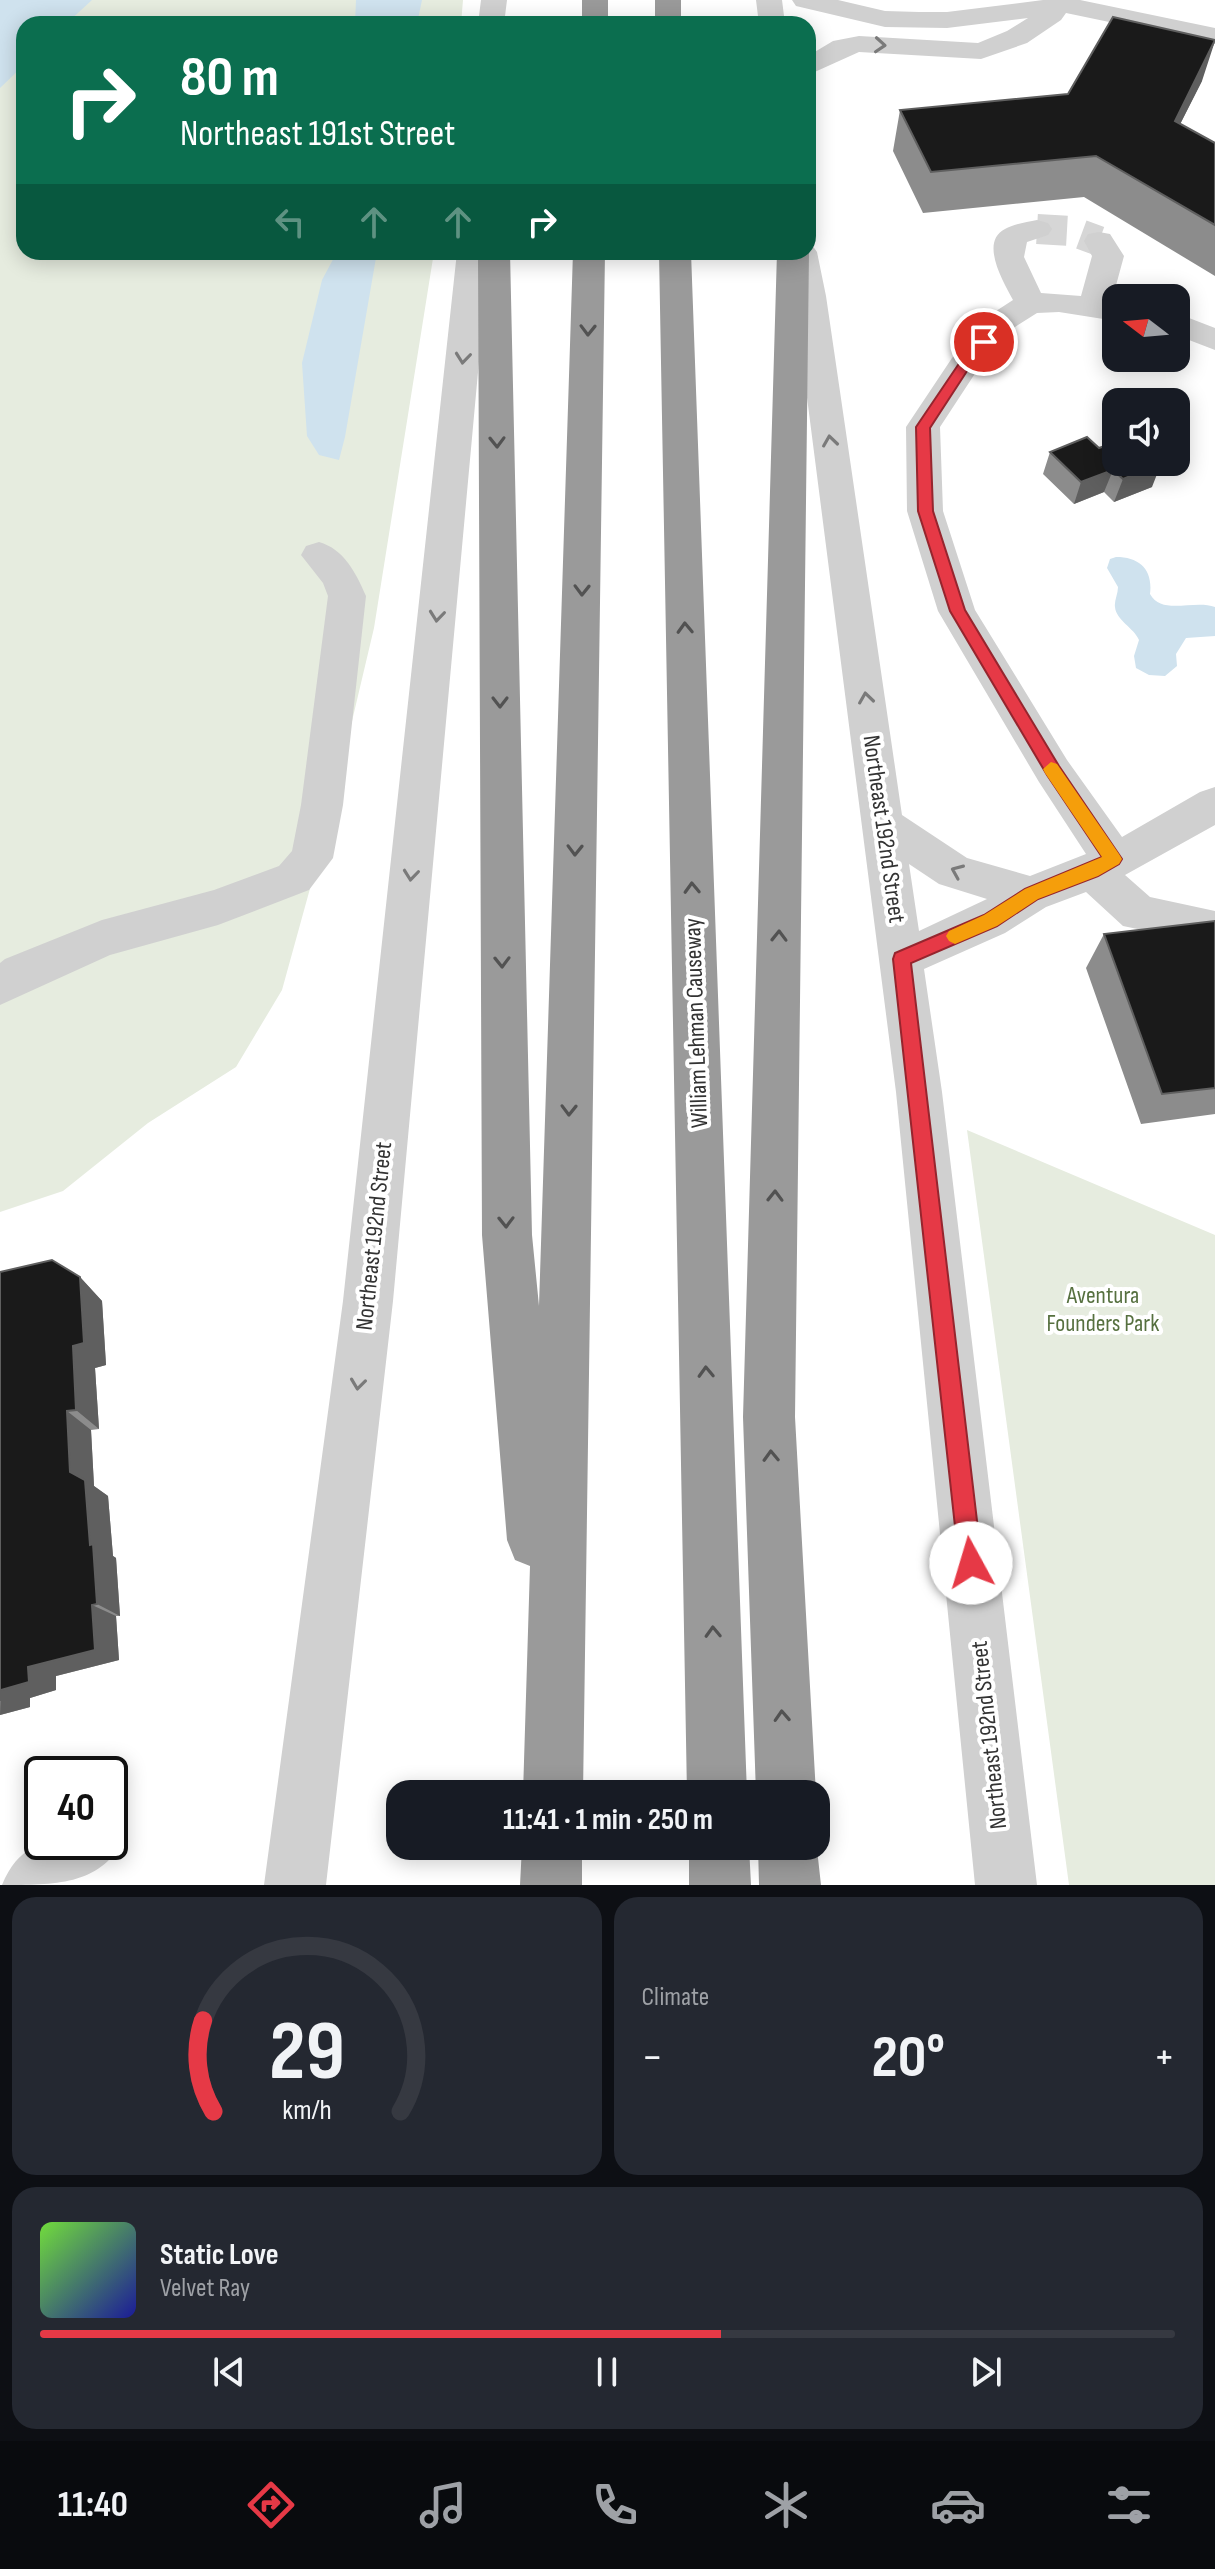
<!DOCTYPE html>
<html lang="en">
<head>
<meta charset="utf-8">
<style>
	body { margin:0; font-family:"Sofia Sans Condensed",sans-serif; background:#242831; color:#f1f3f6; height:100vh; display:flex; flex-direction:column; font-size:30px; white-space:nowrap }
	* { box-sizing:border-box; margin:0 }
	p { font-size:26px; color:#9ea1a6 }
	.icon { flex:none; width:44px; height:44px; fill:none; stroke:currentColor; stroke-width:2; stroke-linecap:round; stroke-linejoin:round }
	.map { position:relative; height:1885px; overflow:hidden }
	.panel { display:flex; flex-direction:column; gap:12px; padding:12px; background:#0d0f14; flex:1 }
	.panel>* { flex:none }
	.top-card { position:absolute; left:16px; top:16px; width:800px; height:244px; border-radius:24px; box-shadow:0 4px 20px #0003; background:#0b6e4f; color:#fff; overflow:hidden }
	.needle { width:52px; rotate:286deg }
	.tools { position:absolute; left:1102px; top:284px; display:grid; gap:16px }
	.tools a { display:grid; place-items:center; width:88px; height:88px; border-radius:16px; background:#171b24; box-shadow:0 4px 20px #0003; font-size:40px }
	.speed { position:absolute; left:24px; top:1756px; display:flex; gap:16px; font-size:40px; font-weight:700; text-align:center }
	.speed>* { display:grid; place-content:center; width:104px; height:104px; border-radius:50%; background:#171b24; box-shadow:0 4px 20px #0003; line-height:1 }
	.speed .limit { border:4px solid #111; border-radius:12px; background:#fff; color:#111 }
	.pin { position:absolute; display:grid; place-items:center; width:68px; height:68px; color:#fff; margin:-34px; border:4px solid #fff; border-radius:50%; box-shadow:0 2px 8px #0007 }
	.me { position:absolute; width:88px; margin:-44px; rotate:354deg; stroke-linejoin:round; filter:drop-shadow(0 0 6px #0008) }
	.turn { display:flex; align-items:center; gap:28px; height:168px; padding:0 32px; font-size:36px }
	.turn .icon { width:104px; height:104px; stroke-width:2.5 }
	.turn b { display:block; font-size:56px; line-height:68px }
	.lanes { display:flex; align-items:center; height:76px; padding:0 32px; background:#0003; justify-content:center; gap:40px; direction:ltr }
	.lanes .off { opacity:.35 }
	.big { font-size:60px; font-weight:700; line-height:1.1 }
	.panel .widget { flex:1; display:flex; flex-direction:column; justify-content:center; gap:12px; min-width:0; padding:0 28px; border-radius:24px; background:#242831 }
	.panel .dial { align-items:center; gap:0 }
	.dial svg { height:208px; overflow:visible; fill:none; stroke:#363941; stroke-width:7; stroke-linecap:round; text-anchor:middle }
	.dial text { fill:#f1f3f6; stroke:none }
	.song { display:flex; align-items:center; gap:24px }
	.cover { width:96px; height:96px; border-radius:12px; background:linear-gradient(135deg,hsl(100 70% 55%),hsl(240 70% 35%)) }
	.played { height:8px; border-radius:4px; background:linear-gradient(90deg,#e63946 60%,#363941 60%) }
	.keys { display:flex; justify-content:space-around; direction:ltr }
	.heat { display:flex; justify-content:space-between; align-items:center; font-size:44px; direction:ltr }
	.panel .tiles { flex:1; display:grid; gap:12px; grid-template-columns:1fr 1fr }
	.widget:last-child { grid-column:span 2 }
	.trip { position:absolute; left:386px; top:1780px; width:444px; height:80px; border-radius:24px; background:#171b24; box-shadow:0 4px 20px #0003; font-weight:700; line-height:80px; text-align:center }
	.tabs { display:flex; height:128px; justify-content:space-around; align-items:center; background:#090b0e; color:#9ea1a6 }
	.tabs .icon { width:56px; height:56px }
	.tabs .current { color:#e63946 }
	.tabs b { font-size:36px; color:#f1f3f6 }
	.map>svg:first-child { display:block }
	.green { fill:#e6ecdf }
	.water { fill:#cfe2ee }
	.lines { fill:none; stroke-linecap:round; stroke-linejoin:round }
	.minor-tunnel { stroke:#d6d6d6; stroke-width:30; stroke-dasharray:30 15; stroke-linecap:butt }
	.minor { fill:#d0d0d0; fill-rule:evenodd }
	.highway { fill:#9a9a9a; fill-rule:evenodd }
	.wall { fill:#8c8c8c }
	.shaded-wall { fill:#5f5f5f }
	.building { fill:#1a1a1a; stroke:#5f5f5f; stroke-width:2 }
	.oneway { stroke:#7a7a7a }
	.oneway2 { stroke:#525252 }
	.route { fill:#e63946; stroke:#96252e; stroke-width:2 }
	.slow { fill:#f59e0b }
	.labels { text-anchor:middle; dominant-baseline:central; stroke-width:8; stroke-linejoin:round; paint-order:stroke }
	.street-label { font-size:24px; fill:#333; stroke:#fff }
	.park-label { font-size:24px; fill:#56703f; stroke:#fff }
</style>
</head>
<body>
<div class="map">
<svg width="1215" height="1885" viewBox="0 0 1215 1885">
	<rect width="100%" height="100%" fill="#fff"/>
	<path class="green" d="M0,0H463L461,24H24V252H434L374,628L327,827L282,990L236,1067L148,1123L63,1191L0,1212Z
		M967,1130L1215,1235V1885H1069Z"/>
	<path class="water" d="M0,0H92L66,24H24V65L0,88Z
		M356,0H422L417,24H355Z
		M337,252H377L345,437L339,460L319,455L307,436L302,363L322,280Z
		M1116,557C1140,557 1153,570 1150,594C1162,616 1194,599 1215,607V636L1186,638L1176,654L1177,666L1165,676L1149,675L1136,668L1134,656L1139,640C1134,628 1116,620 1115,607C1114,601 1118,594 1118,587L1107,568L1110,559Z"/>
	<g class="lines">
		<path class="minor-tunnel" d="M1037,229L1072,231L1099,241"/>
		<path class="minor" d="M481,0H507L504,24H478Z
			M756,0H782L785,24H759Z
			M792,0H838L885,11L919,12H947L1043,0H1080L1215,28V44L1066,13L1061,20L1027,43L981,59L859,52L808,75V56L833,41L859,36L978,43L1007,31L1028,18L947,28L885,27L796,6Z
			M1037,220L1048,223L1052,229L1048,235L1027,242L1024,257L1041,293L1081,296L1092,256L1084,241L1088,234L1099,232L1110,234L1124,256L1112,300L1116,301V321L1059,312L1037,313L1015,327L976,372L940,427L943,511L975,610L1067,760L1122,837L1200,792L1215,787V825L1125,875L1150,897L1215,911V945L1123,926L1086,892L1046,907L1005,933L924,969L942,1092L1037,1885H975L896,1092L794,296L785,252H808V244L812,245L817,252L826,296L902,815L967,858L1030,876L1086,854L1039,782L938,611L907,511L906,427L952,358L993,313L1013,300C1004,283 979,242 1005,229C1014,224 1027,222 1037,220ZM909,864L939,884L987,899L919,931Z
			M457,252H489L393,1301L326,1885H264L343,1301Z
			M1176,313L1215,328V350L1176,335Z
			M319,542C344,549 356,573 366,596L343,805L333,858L309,890L218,925L110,955L0,1005V963L5,959L102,920L214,890L279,866L292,851L301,805L328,596L323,583L301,555L306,546Z
			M110,1819L114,1820L122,1842C99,1885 55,1885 2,1885C25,1831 60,1842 110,1842Z"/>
		<path class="highway" d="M582,0H608V24H582Z
			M655,0H681V24H655Z
			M808,251L809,252L795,1417L816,1794H756L743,1417L777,252Z
			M478,252H510L532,1235L539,1306L573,252H605L583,1794H523L530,1566L515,1560L507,1540L482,1235Z
			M659,252H691L747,1794H687Z
			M816,1840L821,1885H759L758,1846H816Z
			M522,1846H582V1885H520Z
			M689,1846H749L751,1885H689Z"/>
	</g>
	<path class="wall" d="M1202,81L1180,124L1215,143V276L1084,197L923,213L893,151L900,110Z
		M1099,448L1152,487L1114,502L1104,492L1074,504L1043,474L1050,452Z
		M1215,921V1114L1141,1124L1086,968L1104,934Z
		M0,1272L80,1277L102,1301L106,1365L95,1368L99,1429L91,1430L94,1486L108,1496L113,1556L116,1558L120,1616H116L119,1660L56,1676V1690L30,1698V1707L0,1715Z"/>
	<path class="shaded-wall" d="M1215,41L1202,81L1161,162L1175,121Z
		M1161,464L1152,487L1114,502L1123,479Z
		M1113,470L1104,492L1074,504L1081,482Z
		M80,1277L102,1301L106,1365L95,1368L99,1429L76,1410L73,1346Z
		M67,1411L91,1430L94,1486L108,1496L113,1556L116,1558L120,1616L97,1604L90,1545L70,1472Z
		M92,1605L116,1616L119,1660L56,1676V1690L30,1698V1707L0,1715L1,1690L28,1667Z"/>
	<path class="building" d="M1113,17L1215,40L1175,121L1215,143V225L1096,156L931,172L900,110L1068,94Z
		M1087,437L1099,448L1116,442V462H1158L1161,464L1123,479L1113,470L1081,482L1050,452Z
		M1215,921V1088L1162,1094L1104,934Z
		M52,1260L80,1277L84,1343L73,1346L76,1410L67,1411L70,1472L85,1480L90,1545L93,1544L97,1604L92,1605L95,1650L28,1667L29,1682L1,1690V1700H0V1272Z"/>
	<defs><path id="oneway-chevron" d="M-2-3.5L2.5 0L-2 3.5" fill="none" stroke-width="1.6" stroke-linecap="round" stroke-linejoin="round" transform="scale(2)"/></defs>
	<g class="oneway">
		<use href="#oneway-chevron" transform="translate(880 45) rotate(4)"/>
		<use href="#oneway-chevron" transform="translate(463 358) rotate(96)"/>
		<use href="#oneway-chevron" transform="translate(830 441) rotate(-98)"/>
		<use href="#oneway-chevron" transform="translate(437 616) rotate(96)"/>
		<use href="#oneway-chevron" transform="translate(866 698) rotate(-98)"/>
		<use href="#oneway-chevron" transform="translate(957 871) rotate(-157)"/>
		<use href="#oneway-chevron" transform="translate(411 875) rotate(96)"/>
		<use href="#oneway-chevron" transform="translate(358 1384) rotate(97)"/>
	</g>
	<g class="oneway2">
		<use href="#oneway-chevron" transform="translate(588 330) rotate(91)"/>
		<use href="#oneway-chevron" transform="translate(497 442) rotate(89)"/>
		<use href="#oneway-chevron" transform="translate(582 590) rotate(91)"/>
		<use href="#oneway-chevron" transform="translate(685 628) rotate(-92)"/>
		<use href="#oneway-chevron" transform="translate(500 702) rotate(90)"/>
		<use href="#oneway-chevron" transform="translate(575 850) rotate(91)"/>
		<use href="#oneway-chevron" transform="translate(692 888) rotate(-92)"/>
		<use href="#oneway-chevron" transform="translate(779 936) rotate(-89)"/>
		<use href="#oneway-chevron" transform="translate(502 962) rotate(89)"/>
		<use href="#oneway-chevron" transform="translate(569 1110) rotate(91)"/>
		<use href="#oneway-chevron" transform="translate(775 1196) rotate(-89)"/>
		<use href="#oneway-chevron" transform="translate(506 1222) rotate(89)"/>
		<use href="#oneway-chevron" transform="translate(706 1372) rotate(-92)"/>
		<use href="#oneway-chevron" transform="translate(771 1456) rotate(-92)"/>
		<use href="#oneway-chevron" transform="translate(713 1632) rotate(-92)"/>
		<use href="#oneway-chevron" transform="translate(782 1716) rotate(-93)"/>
	</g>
	<path class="route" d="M984,338L991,342L969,368L930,428L933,511L965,610L1059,766L1122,859L1119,864L1098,876L1038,899L997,926L911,963L982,1563L979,1571L971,1574L962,1571L959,1563L893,959L895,953L984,915L1025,889L1102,857L1047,775L950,611L918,511L916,427L960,362L979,339Z"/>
	<path class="slow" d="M1051,762L1057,764L1119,854L1122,859L1119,864L1098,876L1038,899L997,926L955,944L949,941L946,936L949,931L984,915L1025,889L1102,857L1045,773L1043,769Z"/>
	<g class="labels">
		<g class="street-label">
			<text transform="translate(884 829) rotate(82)">Northeast 192nd Street</text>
			<text transform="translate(696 1023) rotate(-92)">William Lehman Causeway</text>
			<text transform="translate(374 1236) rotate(-84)">Northeast 192nd Street</text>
			<text transform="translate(989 1735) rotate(-96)">Northeast 192nd Street</text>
		</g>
		<g class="park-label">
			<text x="1103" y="1295">Aventura<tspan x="1103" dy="28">Founders Park</tspan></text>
		</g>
	</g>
</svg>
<div class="tools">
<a><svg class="needle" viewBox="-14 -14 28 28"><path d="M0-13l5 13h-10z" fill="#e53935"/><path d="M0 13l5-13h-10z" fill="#9ea1a6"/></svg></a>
<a><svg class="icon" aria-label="sound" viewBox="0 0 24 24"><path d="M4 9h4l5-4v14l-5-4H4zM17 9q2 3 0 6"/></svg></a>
</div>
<div class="speed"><div class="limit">40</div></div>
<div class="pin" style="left:984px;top:342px;background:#d93025"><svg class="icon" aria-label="arrive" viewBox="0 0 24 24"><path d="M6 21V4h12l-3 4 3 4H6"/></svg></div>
<svg class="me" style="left:971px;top:1563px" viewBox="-20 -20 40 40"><circle r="19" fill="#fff"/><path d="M0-13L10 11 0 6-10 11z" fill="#e63946"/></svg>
<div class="trip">11:41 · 1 min · 250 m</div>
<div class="top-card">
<div class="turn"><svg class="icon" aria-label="right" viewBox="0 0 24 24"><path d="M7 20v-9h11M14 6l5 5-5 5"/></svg><div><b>80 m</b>Northeast 191st Street</div></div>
<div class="lanes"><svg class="icon off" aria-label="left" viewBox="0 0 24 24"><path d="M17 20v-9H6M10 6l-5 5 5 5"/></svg><svg class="icon off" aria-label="ahead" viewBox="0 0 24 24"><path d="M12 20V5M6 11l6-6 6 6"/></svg><svg class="icon off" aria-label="ahead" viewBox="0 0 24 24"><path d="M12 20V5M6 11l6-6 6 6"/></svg><svg class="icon" aria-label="right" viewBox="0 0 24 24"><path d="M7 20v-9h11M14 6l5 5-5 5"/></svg></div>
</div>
</div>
<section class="panel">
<div class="tiles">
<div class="widget dial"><svg viewBox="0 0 100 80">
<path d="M14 69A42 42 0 1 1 86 69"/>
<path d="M14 69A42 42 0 0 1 10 34" stroke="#e63946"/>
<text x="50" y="56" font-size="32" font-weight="700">29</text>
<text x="50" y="72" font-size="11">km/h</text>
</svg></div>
<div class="widget"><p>Climate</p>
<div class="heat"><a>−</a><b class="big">20°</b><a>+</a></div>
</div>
<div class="widget">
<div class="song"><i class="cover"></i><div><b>Static Love</b><p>Velvet Ray</p></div></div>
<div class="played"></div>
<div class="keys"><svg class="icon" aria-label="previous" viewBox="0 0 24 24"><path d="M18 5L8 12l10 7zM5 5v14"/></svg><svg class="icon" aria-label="pause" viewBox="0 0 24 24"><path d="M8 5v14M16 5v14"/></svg><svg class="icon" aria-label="next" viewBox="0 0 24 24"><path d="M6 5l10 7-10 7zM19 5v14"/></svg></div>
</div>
</div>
</section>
<nav class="tabs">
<b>11:40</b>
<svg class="icon current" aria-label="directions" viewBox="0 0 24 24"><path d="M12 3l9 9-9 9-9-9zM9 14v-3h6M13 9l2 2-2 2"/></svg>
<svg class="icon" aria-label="music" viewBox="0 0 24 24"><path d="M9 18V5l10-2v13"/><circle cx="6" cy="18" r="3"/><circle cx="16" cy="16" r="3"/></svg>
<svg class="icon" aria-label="phone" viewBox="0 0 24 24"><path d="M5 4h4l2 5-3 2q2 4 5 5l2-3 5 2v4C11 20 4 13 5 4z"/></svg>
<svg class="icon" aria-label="climate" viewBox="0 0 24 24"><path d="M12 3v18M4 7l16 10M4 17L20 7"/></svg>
<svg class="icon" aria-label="car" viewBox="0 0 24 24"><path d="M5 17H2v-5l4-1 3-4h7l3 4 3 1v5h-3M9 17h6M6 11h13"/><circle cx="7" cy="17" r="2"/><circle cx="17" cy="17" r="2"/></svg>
<svg class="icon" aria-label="filters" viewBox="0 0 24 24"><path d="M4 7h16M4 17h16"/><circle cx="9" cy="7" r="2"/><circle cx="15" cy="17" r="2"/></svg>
</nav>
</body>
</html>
